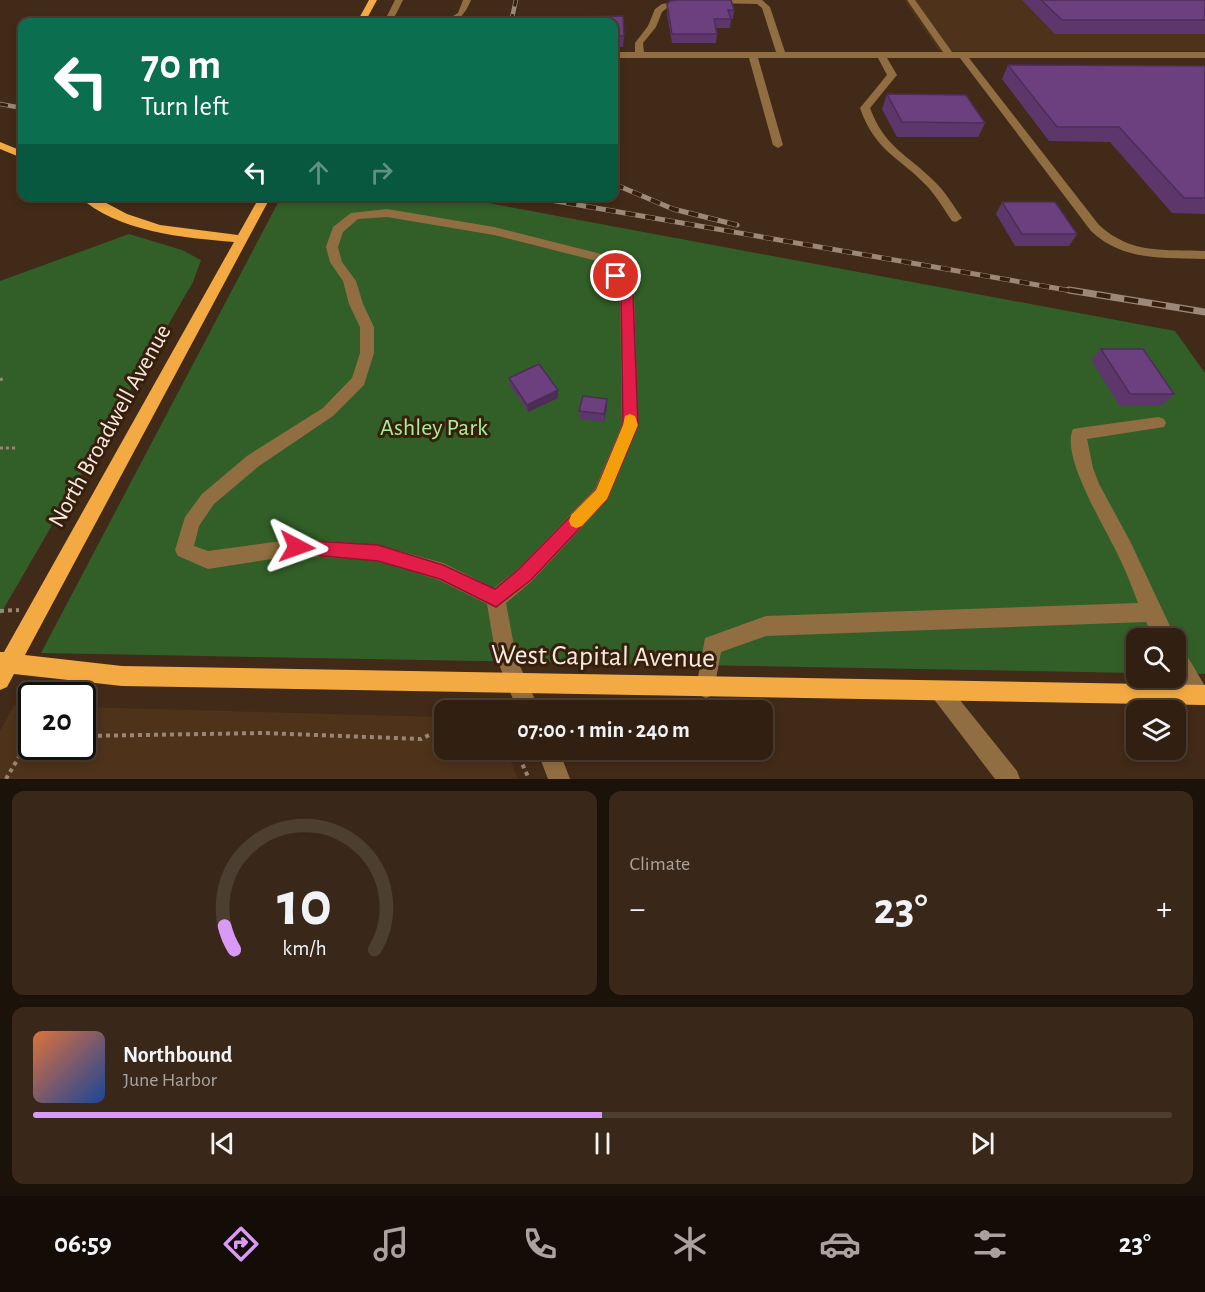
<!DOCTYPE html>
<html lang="en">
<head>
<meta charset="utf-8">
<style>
	body { margin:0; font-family:"Alegreya Sans",sans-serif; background:#39281a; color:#f1f3f6; height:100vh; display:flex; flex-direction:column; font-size:22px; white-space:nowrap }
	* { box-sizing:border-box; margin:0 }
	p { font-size:20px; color:#a8a39f }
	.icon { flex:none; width:33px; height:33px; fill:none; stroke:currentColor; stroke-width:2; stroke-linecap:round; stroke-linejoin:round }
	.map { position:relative; height:779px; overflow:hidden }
	.details { display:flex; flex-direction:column; gap:12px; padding:12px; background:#1b1209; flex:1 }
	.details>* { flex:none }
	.banner { position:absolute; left:18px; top:18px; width:600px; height:183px; border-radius:12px; box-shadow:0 3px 9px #0003,0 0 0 2px #4c3e31; background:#0b6e4f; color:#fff; overflow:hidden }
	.fabs { position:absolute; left:1126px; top:628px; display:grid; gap:12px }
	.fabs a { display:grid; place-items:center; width:60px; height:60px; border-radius:12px; background:#312011; box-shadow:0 3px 9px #0003,0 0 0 2px #4c3e31; font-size:30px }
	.speed { position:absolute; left:18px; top:682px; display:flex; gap:12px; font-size:30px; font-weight:700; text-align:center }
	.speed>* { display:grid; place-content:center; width:78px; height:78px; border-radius:50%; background:#312011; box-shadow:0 3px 9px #0003,0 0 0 2px #4c3e31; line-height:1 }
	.speed .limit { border:3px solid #111; border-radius:9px; background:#fff; color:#111 }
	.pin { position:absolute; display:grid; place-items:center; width:51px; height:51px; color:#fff; margin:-26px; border:3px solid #fff; border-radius:50%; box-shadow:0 2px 6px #0007 }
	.me { position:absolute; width:66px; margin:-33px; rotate:94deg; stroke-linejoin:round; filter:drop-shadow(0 0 4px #0008) }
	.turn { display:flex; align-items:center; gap:21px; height:126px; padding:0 24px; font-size:27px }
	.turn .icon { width:78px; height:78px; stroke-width:2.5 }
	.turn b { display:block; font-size:42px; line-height:51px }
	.lanes { display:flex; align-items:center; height:57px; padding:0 24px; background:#0003; justify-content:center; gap:30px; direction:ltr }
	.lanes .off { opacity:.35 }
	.big { font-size:45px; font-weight:700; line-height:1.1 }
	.details .widget { flex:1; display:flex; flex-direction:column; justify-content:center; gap:9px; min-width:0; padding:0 21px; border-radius:12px; background:#39281a }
	.details .dial { align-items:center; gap:0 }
	.dial svg { height:156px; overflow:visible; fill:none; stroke:#4c3e31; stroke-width:7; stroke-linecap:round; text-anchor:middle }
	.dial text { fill:#f1f3f6; stroke:none }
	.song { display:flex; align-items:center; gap:18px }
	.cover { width:72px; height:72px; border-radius:9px; background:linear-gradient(135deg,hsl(20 70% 55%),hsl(220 70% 35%)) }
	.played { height:6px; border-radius:3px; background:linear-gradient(90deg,#d99af7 50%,#4c3e31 50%) }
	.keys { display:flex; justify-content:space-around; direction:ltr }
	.heat { display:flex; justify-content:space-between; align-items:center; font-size:33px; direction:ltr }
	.details .tiles { flex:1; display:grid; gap:12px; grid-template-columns:1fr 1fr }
	.widget:last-child { grid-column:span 2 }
	.trip { position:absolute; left:434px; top:700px; width:339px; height:60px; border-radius:12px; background:#312011; box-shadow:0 3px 9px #0003,0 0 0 2px #4c3e31; font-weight:700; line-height:60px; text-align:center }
	.tab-bar { display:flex; height:96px; justify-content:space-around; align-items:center; background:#140d07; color:#a8a39f }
	.tab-bar .icon { width:42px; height:42px }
	.tab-bar .current { color:#d99af7 }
	.tab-bar b { font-size:27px; color:#f1f3f6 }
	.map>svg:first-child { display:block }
	.built { fill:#4e321a }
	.green { fill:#325f28 }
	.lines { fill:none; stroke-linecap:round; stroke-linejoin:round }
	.path-far1 { stroke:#998676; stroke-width:3; stroke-dasharray:3 3; stroke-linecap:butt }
	.path { stroke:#998676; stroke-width:4; stroke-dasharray:4 4; stroke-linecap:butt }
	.minor { fill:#916e41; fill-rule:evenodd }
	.major { fill:#f3aa42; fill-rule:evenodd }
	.rail-far2-casing { stroke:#9b8879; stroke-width:4.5 }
	.rail-far1-casing { stroke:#9b8879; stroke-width:5 }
	.rail-casing { stroke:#9b8879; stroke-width:7 }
	.rail-far2 { stroke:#36200d; stroke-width:3; stroke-dasharray:8; stroke-linecap:butt }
	.rail-far1 { stroke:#36200d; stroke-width:4; stroke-dasharray:10; stroke-linecap:butt }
	.rail { stroke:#36200d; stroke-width:4.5; stroke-dasharray:14; stroke-linecap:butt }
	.wall { fill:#5d376c }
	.shaded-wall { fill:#4c2d58 }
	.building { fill:#6c407e; stroke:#4c2d58; stroke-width:1.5 }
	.route { fill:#e11d48; stroke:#92132f; stroke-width:1.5 }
	.slow { fill:#f59e0b }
	.labels { text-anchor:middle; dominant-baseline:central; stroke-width:6; stroke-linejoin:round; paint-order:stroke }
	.street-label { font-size:24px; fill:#f9eadf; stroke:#36200d }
	.park-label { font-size:24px; fill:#a6ef96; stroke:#36200d }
	.near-street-label { font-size:28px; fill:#f9eadf; stroke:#36200d }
</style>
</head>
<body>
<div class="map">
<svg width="1205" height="779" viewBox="0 0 1205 779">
	<rect width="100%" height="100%" fill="#412a17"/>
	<path class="built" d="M904,0H1205V51H939Z
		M14,705H31L32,747H82L83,707L444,717V750H506L518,779H0V731Z"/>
	<path class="green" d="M281,197H456L1175,331L1205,373V674L1176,673V639H1137V673L41,653Z
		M129,234L182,250L201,260L193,282L0,615V281Z"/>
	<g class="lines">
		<path class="path-far1" d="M0,380L4,378
			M0,448H15"/>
		<path class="path" d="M0,611L19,610
			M82,736L264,733L421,739L444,728
			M516,750L529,779
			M6,779L20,755L41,747"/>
		<path class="minor" d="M395,0H403L392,22H384Z
			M463,0H471C465,14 460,22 443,22L458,13Z
			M688,0L690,4L667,8L662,12L656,27L643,43L644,52H776L762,8L757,4L711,3L708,0H762L770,7L785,52H943L907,0H915L952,52H1205V58H969L1099,225C1132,255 1164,249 1205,251V259C1162,257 1124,262 1091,231L960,58H887L897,75L870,108C885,148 906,153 934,181C945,191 953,205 962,218L956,222L952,221C944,209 936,196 927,186C898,156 875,151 860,108L887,75L878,58H758L783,145L778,148L773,145L749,58H614V52H635V43L648,26L655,9L662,4Z
			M387,209L494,227L609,256L634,294L638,425L608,499L532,581L506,603L516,657L540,711H519L515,704L496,657L487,604L439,580L378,561L297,555L208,569L178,556L175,550L185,517L202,494L247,456L323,408L352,378L360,353V327L349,304L343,281L330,262L326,247L333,227L351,213ZM387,217L494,235L601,262L620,294L622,425L595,489L518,569L494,588L443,563L378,545L297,539L208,551L194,546L199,526L214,504L259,466L333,416L364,385L374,353V327L363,304L356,281L342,262L338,247L343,232L358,219Z
			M1158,417L1164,419L1166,423L1164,427L1087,439L1093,468L1099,484L1130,541L1176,639H1155L1146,622L766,636L721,652L713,695L706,698L699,695L696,688L705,638L766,616L1138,603C1132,587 1126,571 1118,555C1106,529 1060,456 1073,429L1079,428Z
			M1176,646L1183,649L1205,686V703L1199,705L1192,702L1176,675Z
			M940,681L947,684L1017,771L1020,779H995L933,698L930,691L933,684Z
			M537,750H559L570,779H548Z"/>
		<path class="major" d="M369,0H377L365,22H357Z
			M0,142L22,151V158L0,149Z
			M79,196H93L127,214L160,225L238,235L260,196H271L25,655L122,666L1205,685V705L122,686L14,674L7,687L0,690V652H4L234,242C185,238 116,232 79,196Z"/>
		<defs>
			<path id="rail-far2" d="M511,22L516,0
				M0,104L22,108"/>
			<path id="rail-far1" d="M614,184L673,209L737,225
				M527,196L1078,292"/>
			<path id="rail" d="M1069,290L1205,312"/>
		</defs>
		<use href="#rail-far2" class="rail-far2-casing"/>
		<use href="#rail-far1" class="rail-far1-casing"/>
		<use href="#rail" class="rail-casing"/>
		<use href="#rail-far2" class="rail-far2"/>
		<use href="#rail-far1" class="rail-far1"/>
		<use href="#rail" class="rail"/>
	</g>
	<path class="wall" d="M1022,0H1205V34H1055Z
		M667,4L734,10L733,19H731L730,28H716L717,34L716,43H672L667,14Z
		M614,22L624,36L623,47H614Z
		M1008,65L1205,66V214L1172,213L1110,142L1049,141L1002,79Z
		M887,94L985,123L978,137H897L882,109Z
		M1002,202L1077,234L1069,246H1015L996,214Z
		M1101,349L1174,394L1162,405H1119L1091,360Z
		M509,378L558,398L528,412L510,385Z
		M607,399V407L604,422L580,419L579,411Z"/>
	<path class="shaded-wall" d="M558,390V398L528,412L527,405Z
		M607,399V407L604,422V414Z"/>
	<path class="building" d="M678,0H731L734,10H728L731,19H714L717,34H672L667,4L670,1Z
		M1041,0H1205V20H1062Z
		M623,16L624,36H614V22H560L561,17Z
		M1008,65L1205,66V198H1184L1119,127H1057Z
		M887,94L966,95L985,123L902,122Z
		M1002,202H1055L1077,234H1022Z
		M1101,349H1143L1174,394H1130Z
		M539,364L558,390L527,405L509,378Z
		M583,396L607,399L604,414L579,411Z"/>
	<path class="route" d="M616,273L620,274L633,294L638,425L607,499L531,580L496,607L440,579L378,561L291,553L289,547L291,542L297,540L378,545L443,565L495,589L519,569L596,490L623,425L621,294L610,276Z"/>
	<path class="slow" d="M630,414L635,416L638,425L607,499L582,526L576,528L571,526L569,521L571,515L596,490L623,425L625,416Z"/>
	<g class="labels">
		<g class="street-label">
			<text transform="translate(110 426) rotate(-61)">North Broadwell Avenue</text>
		</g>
		<g class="park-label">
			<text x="434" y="428">Ashley Park</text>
		</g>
		<g class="near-street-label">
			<text transform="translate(603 657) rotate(1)">West Capital Avenue</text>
		</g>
	</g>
</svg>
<div class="fabs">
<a><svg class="icon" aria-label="search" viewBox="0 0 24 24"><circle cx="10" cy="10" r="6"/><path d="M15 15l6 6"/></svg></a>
<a><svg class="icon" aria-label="layers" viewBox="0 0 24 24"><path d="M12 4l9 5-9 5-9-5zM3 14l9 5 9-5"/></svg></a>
</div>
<div class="speed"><div class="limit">20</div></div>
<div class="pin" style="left:616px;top:276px;background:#d93025"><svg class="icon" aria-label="arrive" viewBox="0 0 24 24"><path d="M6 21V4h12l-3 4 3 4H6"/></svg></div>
<svg class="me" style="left:297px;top:547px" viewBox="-20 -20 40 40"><path d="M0-17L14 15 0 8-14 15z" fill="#e11d48" stroke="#fff" stroke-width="4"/></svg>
<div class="trip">07:00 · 1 min · 240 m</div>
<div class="banner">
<div class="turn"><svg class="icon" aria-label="left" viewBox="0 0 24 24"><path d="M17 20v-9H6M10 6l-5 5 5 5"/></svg><div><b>70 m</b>Turn left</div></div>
<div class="lanes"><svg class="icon" aria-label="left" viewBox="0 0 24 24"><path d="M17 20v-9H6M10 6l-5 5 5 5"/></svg><svg class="icon off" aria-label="ahead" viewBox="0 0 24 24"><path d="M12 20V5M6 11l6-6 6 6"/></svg><svg class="icon off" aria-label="right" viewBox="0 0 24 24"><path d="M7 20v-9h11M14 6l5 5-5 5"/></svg></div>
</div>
</div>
<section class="details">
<div class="tiles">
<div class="widget dial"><svg viewBox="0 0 100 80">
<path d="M14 69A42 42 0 1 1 86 69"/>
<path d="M14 69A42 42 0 0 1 9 57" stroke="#d99af7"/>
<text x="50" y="56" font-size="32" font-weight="700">10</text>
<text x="50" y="72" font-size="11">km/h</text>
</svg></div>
<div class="widget"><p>Climate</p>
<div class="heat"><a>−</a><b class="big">23°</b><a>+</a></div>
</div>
<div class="widget">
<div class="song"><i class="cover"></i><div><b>Northbound</b><p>June Harbor</p></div></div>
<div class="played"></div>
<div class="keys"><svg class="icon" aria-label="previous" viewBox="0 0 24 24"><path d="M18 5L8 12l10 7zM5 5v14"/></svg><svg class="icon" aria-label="pause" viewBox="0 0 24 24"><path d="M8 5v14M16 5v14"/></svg><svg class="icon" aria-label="next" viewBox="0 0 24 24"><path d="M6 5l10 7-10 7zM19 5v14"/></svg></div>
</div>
</div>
</section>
<nav class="tab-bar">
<b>06:59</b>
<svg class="icon current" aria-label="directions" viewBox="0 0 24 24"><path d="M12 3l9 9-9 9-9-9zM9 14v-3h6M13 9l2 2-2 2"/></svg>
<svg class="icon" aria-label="music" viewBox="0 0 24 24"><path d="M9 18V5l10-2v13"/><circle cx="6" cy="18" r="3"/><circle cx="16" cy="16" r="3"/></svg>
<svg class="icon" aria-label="phone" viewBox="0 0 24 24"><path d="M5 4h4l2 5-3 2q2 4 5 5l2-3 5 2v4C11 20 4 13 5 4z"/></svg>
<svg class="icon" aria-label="climate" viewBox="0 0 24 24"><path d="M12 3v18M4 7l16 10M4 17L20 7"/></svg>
<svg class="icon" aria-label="car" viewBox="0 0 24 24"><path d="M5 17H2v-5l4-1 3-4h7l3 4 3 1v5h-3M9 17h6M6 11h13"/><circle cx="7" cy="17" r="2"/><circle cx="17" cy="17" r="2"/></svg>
<svg class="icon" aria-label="filters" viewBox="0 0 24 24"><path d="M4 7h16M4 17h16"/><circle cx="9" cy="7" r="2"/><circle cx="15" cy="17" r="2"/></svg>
<b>23°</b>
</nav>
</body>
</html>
